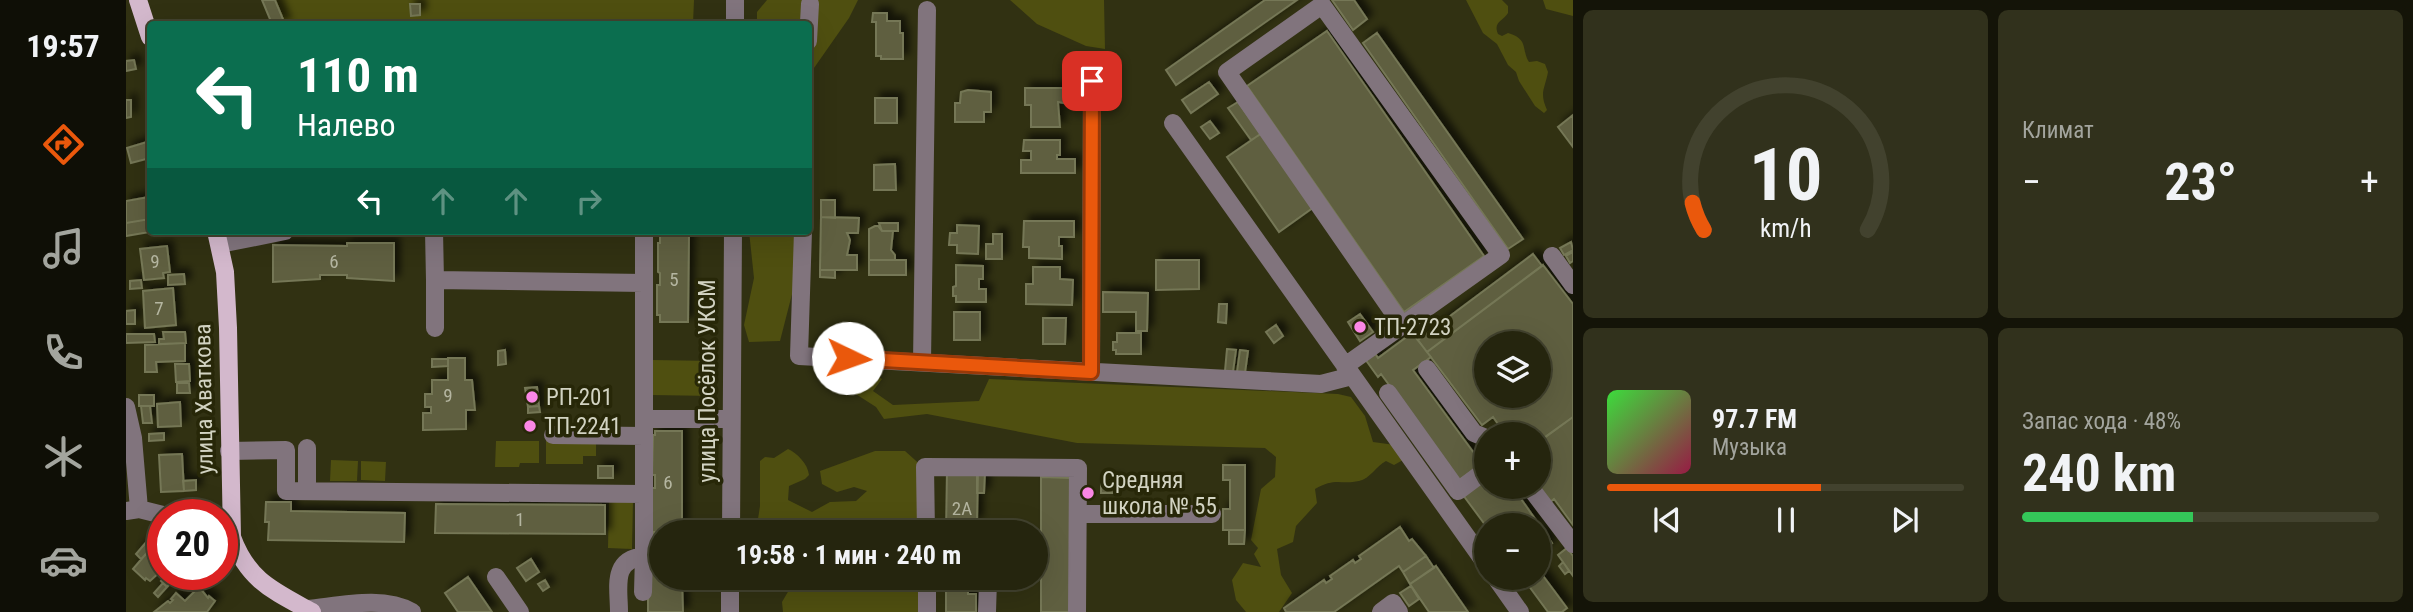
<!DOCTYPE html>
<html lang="ru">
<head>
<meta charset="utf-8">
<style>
	body { margin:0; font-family:"Roboto Condensed",sans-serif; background:#31311c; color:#f1f3f6; height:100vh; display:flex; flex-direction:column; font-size:26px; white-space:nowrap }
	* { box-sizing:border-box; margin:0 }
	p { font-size:23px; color:#a3a59e }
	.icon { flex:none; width:38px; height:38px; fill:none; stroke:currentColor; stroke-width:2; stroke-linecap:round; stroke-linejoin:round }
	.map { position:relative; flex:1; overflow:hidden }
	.drawer { display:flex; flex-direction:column; gap:10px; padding:10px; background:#141408; width:840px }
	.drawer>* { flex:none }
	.guide { position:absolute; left:21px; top:21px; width:665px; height:214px; border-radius:7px; box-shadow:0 7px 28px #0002,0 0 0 2px #42422e; background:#0b6e4f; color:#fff; overflow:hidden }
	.fabs { position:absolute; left:1348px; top:331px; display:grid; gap:14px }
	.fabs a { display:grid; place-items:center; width:77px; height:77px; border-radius:50%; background:#25250e; box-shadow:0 7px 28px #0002,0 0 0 2px #42422e; font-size:35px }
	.speed { position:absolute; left:21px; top:499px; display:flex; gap:14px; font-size:35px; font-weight:700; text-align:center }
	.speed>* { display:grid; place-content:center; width:91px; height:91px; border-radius:50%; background:#25250e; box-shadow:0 7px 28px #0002,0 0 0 2px #42422e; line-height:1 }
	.speed .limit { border:10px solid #d22; background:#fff; color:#111 }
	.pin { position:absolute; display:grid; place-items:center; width:60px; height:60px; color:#fff; margin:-30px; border-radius:14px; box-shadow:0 4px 10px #0006 }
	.me { position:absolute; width:77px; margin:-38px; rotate:93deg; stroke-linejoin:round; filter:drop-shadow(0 0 5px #0008) }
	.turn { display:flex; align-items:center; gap:24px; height:147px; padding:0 35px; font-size:32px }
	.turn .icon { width:91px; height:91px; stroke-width:2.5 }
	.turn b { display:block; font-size:49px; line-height:60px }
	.lanes { display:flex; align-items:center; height:66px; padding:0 35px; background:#0003; justify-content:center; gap:35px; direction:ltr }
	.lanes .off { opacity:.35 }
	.big { font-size:52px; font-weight:700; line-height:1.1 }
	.drawer .tile { flex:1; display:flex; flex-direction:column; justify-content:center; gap:10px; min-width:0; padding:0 24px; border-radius:10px; background:#31311c }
	.drawer .dial { align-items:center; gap:0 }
	.dial svg { height:182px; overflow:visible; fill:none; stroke:#42422e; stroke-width:7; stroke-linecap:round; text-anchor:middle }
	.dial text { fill:#f1f3f6; stroke:none }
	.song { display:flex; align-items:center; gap:21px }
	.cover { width:84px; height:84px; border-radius:10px; background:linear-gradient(135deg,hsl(120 70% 55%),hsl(340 70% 35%)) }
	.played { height:7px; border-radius:4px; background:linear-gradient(90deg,#ea580c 60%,#42422e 60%) }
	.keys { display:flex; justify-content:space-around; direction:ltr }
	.heat { display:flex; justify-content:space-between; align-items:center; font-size:38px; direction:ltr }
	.charge { height:10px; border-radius:5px; background:linear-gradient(90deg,#34c759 48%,#42422e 0) }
	.drawer .tiles { flex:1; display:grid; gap:10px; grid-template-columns:repeat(2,1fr) }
	.trip { position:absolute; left:523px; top:520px; width:399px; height:70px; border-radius:35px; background:#25250e; box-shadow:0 7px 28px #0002,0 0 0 2px #42422e; font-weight:700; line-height:70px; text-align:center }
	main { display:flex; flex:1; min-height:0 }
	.dock { display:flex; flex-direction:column; width:126px; justify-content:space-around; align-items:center; background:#0f0f06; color:#a3a59e }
	.dock .icon { width:49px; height:49px }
	.dock .selected { color:#ea580c }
	.dock b { font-size:32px; color:#f1f3f6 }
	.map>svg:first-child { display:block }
	.green { fill:#4f4f10 }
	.building { fill:#5e5f3f; stroke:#757756; stroke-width:2; fill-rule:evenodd; filter:url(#shadow) }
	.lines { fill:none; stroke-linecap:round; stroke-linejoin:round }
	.minor { stroke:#81747d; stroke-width:18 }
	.major { stroke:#d3b8cc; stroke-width:18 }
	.route-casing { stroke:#983908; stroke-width:18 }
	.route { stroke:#ea580c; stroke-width:12 }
	.poi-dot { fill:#fb87e5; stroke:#272708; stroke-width:2.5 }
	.labels { text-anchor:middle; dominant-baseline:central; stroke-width:7; stroke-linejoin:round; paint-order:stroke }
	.number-label { font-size:19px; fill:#b5b6a1 }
	.poi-label { font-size:23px; fill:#d2d3c2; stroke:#272708; text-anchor:start }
	.street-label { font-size:23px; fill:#d2d3c2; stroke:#272708 }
</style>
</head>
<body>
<main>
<nav class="dock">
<b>19:57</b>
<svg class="icon selected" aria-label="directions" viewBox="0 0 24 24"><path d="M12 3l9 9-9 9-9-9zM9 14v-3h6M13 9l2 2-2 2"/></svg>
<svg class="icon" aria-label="music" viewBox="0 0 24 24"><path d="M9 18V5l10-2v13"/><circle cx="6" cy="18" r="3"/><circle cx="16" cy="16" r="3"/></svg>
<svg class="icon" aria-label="phone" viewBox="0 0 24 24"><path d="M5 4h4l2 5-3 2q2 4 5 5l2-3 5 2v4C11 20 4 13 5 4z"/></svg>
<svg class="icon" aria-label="climate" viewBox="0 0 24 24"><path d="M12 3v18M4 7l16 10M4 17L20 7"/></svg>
<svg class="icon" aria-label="car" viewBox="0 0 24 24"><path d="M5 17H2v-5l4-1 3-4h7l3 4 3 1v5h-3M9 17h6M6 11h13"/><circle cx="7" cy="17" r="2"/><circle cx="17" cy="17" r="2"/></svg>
</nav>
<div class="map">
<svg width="1447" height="612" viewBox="0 0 1447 612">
	<defs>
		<filter id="shadow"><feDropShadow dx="5.5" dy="-5.5" stdDeviation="3.5" flood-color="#0009"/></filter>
	</defs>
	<rect width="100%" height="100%" fill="#313112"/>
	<path class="green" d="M150,0H568L567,24H159Z
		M641,0H732L723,18L688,68L683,158L682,24H631V12Z
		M884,0H978L979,49L960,46L911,24Z
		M1340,0H1376L1382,6V13C1376,22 1367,22 1372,34L1376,36L1382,33C1403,39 1395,49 1403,62L1411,61L1419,64L1422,72C1419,89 1413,92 1421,110L1418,113L1409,106L1393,81L1390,72L1382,65L1371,44L1357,33Z
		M1417,0H1447V16L1420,9Z
		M623,231H677L674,263L654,341L623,342L618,325L628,278Z
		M526,360L589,361L588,396L525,395Z
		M698,368L743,371L756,379L747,391L767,405L853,401L863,379L1212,394L1225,397L1239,416L1247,442L1269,445L1277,460L1268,465L1260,461C1250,466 1244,479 1233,481C1215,485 1209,477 1189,489L1191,503L1170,526L1167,542L1151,549L1155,575L1166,593L1153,612H1120L1110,600L1106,580L1117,563L1135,567L1128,554L1132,548L1125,540L1135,489L1149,477L1150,457L1139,448L951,443L801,414L758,419L750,407L697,373Z
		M370,441H413V463H394L393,467H369Z
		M420,441H470V456H457V464H420Z
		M662,449C671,453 682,464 683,475L679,479L663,486L662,500L686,512L704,502L730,501L741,491L728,487L711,492L696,484L694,471L749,451H779L798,468V532H630L634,506V461L639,457L648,458Z
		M205,460L232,461L231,481H204Z
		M235,461L260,462L259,481L235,480Z
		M483,501H507L506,549L482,548Z
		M670,578H800L799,612H657L656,602Z"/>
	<path class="building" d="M136,0H149L159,24H146Z
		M1139,0H1171L1050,85L1040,70Z
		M1206,0H1228L1241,19L1227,30Z
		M284,4H294V15L285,16Z
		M747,13H761V21H774V33H777V59H755V56H750V22H746Z
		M1201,31L1358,256L1278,312L1121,86Z
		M1251,33L1397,239L1382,249L1237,43Z
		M8,60L10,69L0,71V61Z
		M1083,82L1092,94L1065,113L1056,100Z
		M899,88H949V105L932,102L934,127H905V105H899Z
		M842,90L865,92V112H858V122H829V103H834L835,92Z
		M749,98H771V123H749Z
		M0,100H5V117L0,118Z
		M1112,102L1135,134L1125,140L1102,108Z
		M1447,115V147L1432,127Z
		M1084,121L1093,133L1084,139L1075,127Z
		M1136,133L1188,207L1153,232L1101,157Z
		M898,140H934V155H931V159H949V173H895V160H905V151H897Z
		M24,141V158L5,163L1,148Z
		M769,164L770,190H748V165Z
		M23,197L24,219L0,223V201Z
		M695,200H709V218L695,217Z
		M695,217L733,218L732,233H721L724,240L721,255H731V270H694Z
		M24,219V231H29L0,236V223Z
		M898,221H948V237H933V246H936V259L903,258V247H897Z
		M753,223H772V231H756Z
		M831,225L853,226L852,254L831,253V245H823L824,233H831Z
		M749,226H752L756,231H767L765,250L769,255V260H743V229Z
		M534,234H563L562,322H534V315H531V285H534V273L532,272V243H534Z
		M867,234H876V259H860V244H867Z
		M1445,242L1447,250L1438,255L1434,248Z
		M221,243H268V281L221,278V275H194V279L147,282V245L221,246Z
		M41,246L44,272L37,273L38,278L18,280L14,249Z
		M1447,252V261L1444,263L1440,256Z
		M1407,254L1416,266L1301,352L1292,340Z
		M743,260H780V275H743Z
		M1030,260H1073V289L1030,290Z
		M830,265L857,266V279H853V289H860V302H830V296H827V287L830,286Z
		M1417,265L1447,304V417L1414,441L1412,434H1409L1406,430L1400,434H1379L1367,417L1356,425L1301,352ZM1360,343H1412V396H1360Z
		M907,267H934V279L947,280L946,305L900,304V284H907Z
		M694,270H709V278L694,277Z
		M58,274L59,284L42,285V275Z
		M15,280L16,288L4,289V281Z
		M47,288L50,325L19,328L17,291Z
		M977,292L1022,293L1021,331H1010V312H977Z
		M1093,304H1101L1100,323L1092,322Z
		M9,310V324H0V311Z
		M828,312H854V340H828Z
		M1234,314L1247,332L1234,341L1222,322Z
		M917,318H940L939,344H917Z
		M1150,325L1157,336L1148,343L1140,332Z
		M37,332H59L60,343L33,344V339H38Z
		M991,333H1015V354H990V350H987V342H991Z
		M1286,333L1305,357L1287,370L1356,464L1333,480L1255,374L1252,377L1239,359L1248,352L1252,358Z
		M0,334H28L29,342L0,343Z
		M59,343V361L30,362L31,372H19V345Z
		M1101,349L1110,350L1107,372L1099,371Z
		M379,350L380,364L372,365V351Z
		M1114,350L1122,351L1119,373L1111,372Z
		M322,358H339V380H346L349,410H340V429L297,430V413H305V407H299V394H306V380H322Z
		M306,359H322V366L306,367Z
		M49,364H63L64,381L50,382Z
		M51,383H63L64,393H51Z
		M411,387L413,406L402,407L399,388Z
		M13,395H28V406H13Z
		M54,402L55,426L32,427L31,404Z
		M15,406H24L26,423H17Z
		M413,406L414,412L402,413V407Z
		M1447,417V525L1428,499L1423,503L1412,488L1417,484L1412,477V442Z
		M529,431H556V532H536V539H528V532H526V488H529V475H526L527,435H529Z
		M38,433V440L23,441V434Z
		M56,454L58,491L35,492L33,455Z
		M1097,465H1119V530H1097V509H1104V480H1097Z
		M472,466H487V478H472Z
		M821,470L852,471L851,522H843V532H820Z
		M851,472H859L858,493H851Z
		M915,477L945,478L944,612H915V574H910V543H915Z
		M1360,478V486H1386L1426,543L1416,551L1412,546V525L1360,526L1337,495Z
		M70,480V490L58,491L57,481Z
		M975,481H990V493H975Z
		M140,502H165V511L279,513L278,542L142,540L143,522H139Z
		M310,504L479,505V534L309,533Z
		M1274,527L1283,541L1286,539L1300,556L1277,572L1273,566L1208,612H1160L1158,608L1198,580L1200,583L1206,579L1204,576L1227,560L1229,563L1235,559L1233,556Z
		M1103,530H1119L1118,544H1103Z
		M23,539L30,545L15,559L10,554Z
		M25,548L36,558L33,562L35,564L33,567L36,570L24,581L20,578L19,580L7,569Z
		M1441,548L1447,556V576L1432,555Z
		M1300,556L1308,568L1284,584L1277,572Z
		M405,559L413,572L400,581L391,568Z
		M1437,562L1443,571L1439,574L1433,566Z
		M1310,566L1342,612H1303L1284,584Z
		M1412,569L1441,608L1436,612H1422L1397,578H1412Z
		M522,573H536V578H556L557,612H522Z
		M41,574H53L41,587L35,581Z
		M342,577L366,612H332L319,593Z
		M820,578H842V594H850V612H820Z
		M419,580L423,587L417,591L412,584Z
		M37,583L41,587L32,597L28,593Z
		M1285,586L1293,599L1283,606L1274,593Z
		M73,587L82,598L83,596L89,601L81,612H28L42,601L44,603L47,600L45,599L50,593L59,601Z"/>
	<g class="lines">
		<path class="minor" d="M609,24V0
			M682,41L684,4
			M1047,123L1360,564
			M308,231L309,280L518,283
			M677,231L673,356L1195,384L1226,376
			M94,244L159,231
			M1426,256L1447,285
			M309,280V328
			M796,362L801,10
			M1219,366L1375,255L1196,5L1101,72L1276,325
			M1301,369L1348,433L1360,438
			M965,372L966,81
			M1262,393L1332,491L1360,470
			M0,407L7,438L13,509
			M518,419V231
			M427,435L518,436
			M103,451L160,450V491L517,494
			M1403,486L1447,544
			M181,491V448
			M0,511L13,509L37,515
			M952,514H1086
			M605,532L607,231
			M800,532L799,467L952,468L951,612
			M536,556H518V419H605
			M370,577L394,612
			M1370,578L1394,612
			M181,609C213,606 257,595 286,612
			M493,612C493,587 485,560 518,556L517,592
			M604,612V578
			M801,612V578
			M861,612L862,580
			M1255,612L1267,603L1273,612"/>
		<path class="major" d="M12,0L24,37
			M90,231L99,272L102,328L106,537C122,581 148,591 186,612"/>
	</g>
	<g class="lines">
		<defs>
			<path id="route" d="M722,358L965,372L966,81"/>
		</defs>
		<use href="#route" class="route-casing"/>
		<use href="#route" class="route"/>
	</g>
	<g class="poi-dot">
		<circle cx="1234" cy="327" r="7"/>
		<circle cx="406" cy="397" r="7"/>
		<circle cx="404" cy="426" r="7"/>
		<circle cx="962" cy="493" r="7"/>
	</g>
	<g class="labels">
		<g class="number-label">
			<text x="29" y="261">9</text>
			<text x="208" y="261">6</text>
			<text x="548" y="279">5</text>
			<text x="33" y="308">7</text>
			<text x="322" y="395">9</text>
			<text x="542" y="482">6</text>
			<text x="836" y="508">2А</text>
			<text x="394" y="519">1</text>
		</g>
		<g class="poi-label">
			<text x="1248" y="327">ТП-2723</text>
			<text x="420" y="397">РП-201</text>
			<text x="418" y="426">ТП-2241</text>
			<text x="976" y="480">Средняя<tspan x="976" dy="26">школа № 55</tspan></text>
		</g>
		<g class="street-label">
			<text transform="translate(581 381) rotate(-90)">улица Посёлок УКСМ</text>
			<text transform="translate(78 399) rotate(-91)">улица Хваткова</text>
		</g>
	</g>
</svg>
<div class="fabs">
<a><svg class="icon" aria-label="layers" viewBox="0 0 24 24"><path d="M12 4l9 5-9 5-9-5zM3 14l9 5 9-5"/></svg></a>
<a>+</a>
<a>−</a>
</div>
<div class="speed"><div class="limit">20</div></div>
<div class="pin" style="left:966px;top:81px;background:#d93025"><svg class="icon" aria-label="arrive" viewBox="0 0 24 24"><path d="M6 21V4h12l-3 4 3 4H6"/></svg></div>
<svg class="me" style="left:722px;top:358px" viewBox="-20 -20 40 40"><circle r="19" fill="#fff"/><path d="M0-13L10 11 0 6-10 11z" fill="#ea580c"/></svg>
<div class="trip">19:58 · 1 мин · 240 m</div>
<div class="guide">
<div class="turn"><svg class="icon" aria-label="left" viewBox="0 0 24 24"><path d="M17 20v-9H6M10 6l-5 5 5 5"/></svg><div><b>110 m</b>Налево</div></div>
<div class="lanes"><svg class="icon" aria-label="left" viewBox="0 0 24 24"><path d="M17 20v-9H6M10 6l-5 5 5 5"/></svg><svg class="icon off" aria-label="ahead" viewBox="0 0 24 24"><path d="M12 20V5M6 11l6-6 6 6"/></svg><svg class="icon off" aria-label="ahead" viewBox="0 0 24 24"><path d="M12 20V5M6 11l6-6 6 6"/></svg><svg class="icon off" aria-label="right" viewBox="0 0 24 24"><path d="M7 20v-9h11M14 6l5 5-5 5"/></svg></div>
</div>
</div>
<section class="drawer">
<div class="tiles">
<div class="tile dial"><svg viewBox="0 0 100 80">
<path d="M14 69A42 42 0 1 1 86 69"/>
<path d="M14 69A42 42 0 0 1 9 57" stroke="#ea580c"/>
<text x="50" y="56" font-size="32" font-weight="700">10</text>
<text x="50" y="72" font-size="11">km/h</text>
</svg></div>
<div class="tile"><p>Климат</p>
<div class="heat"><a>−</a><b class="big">23°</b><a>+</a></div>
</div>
<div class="tile">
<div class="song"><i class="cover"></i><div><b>97.7 FM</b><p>Музыка</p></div></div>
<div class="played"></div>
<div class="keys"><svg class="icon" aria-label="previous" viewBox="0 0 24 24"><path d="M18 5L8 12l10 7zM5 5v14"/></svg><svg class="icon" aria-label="pause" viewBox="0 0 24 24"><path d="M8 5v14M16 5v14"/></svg><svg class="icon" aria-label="next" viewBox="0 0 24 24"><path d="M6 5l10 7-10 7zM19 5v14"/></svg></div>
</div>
<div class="tile"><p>Запас хода · 48%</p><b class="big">240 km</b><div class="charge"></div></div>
</div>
</section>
</main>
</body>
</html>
